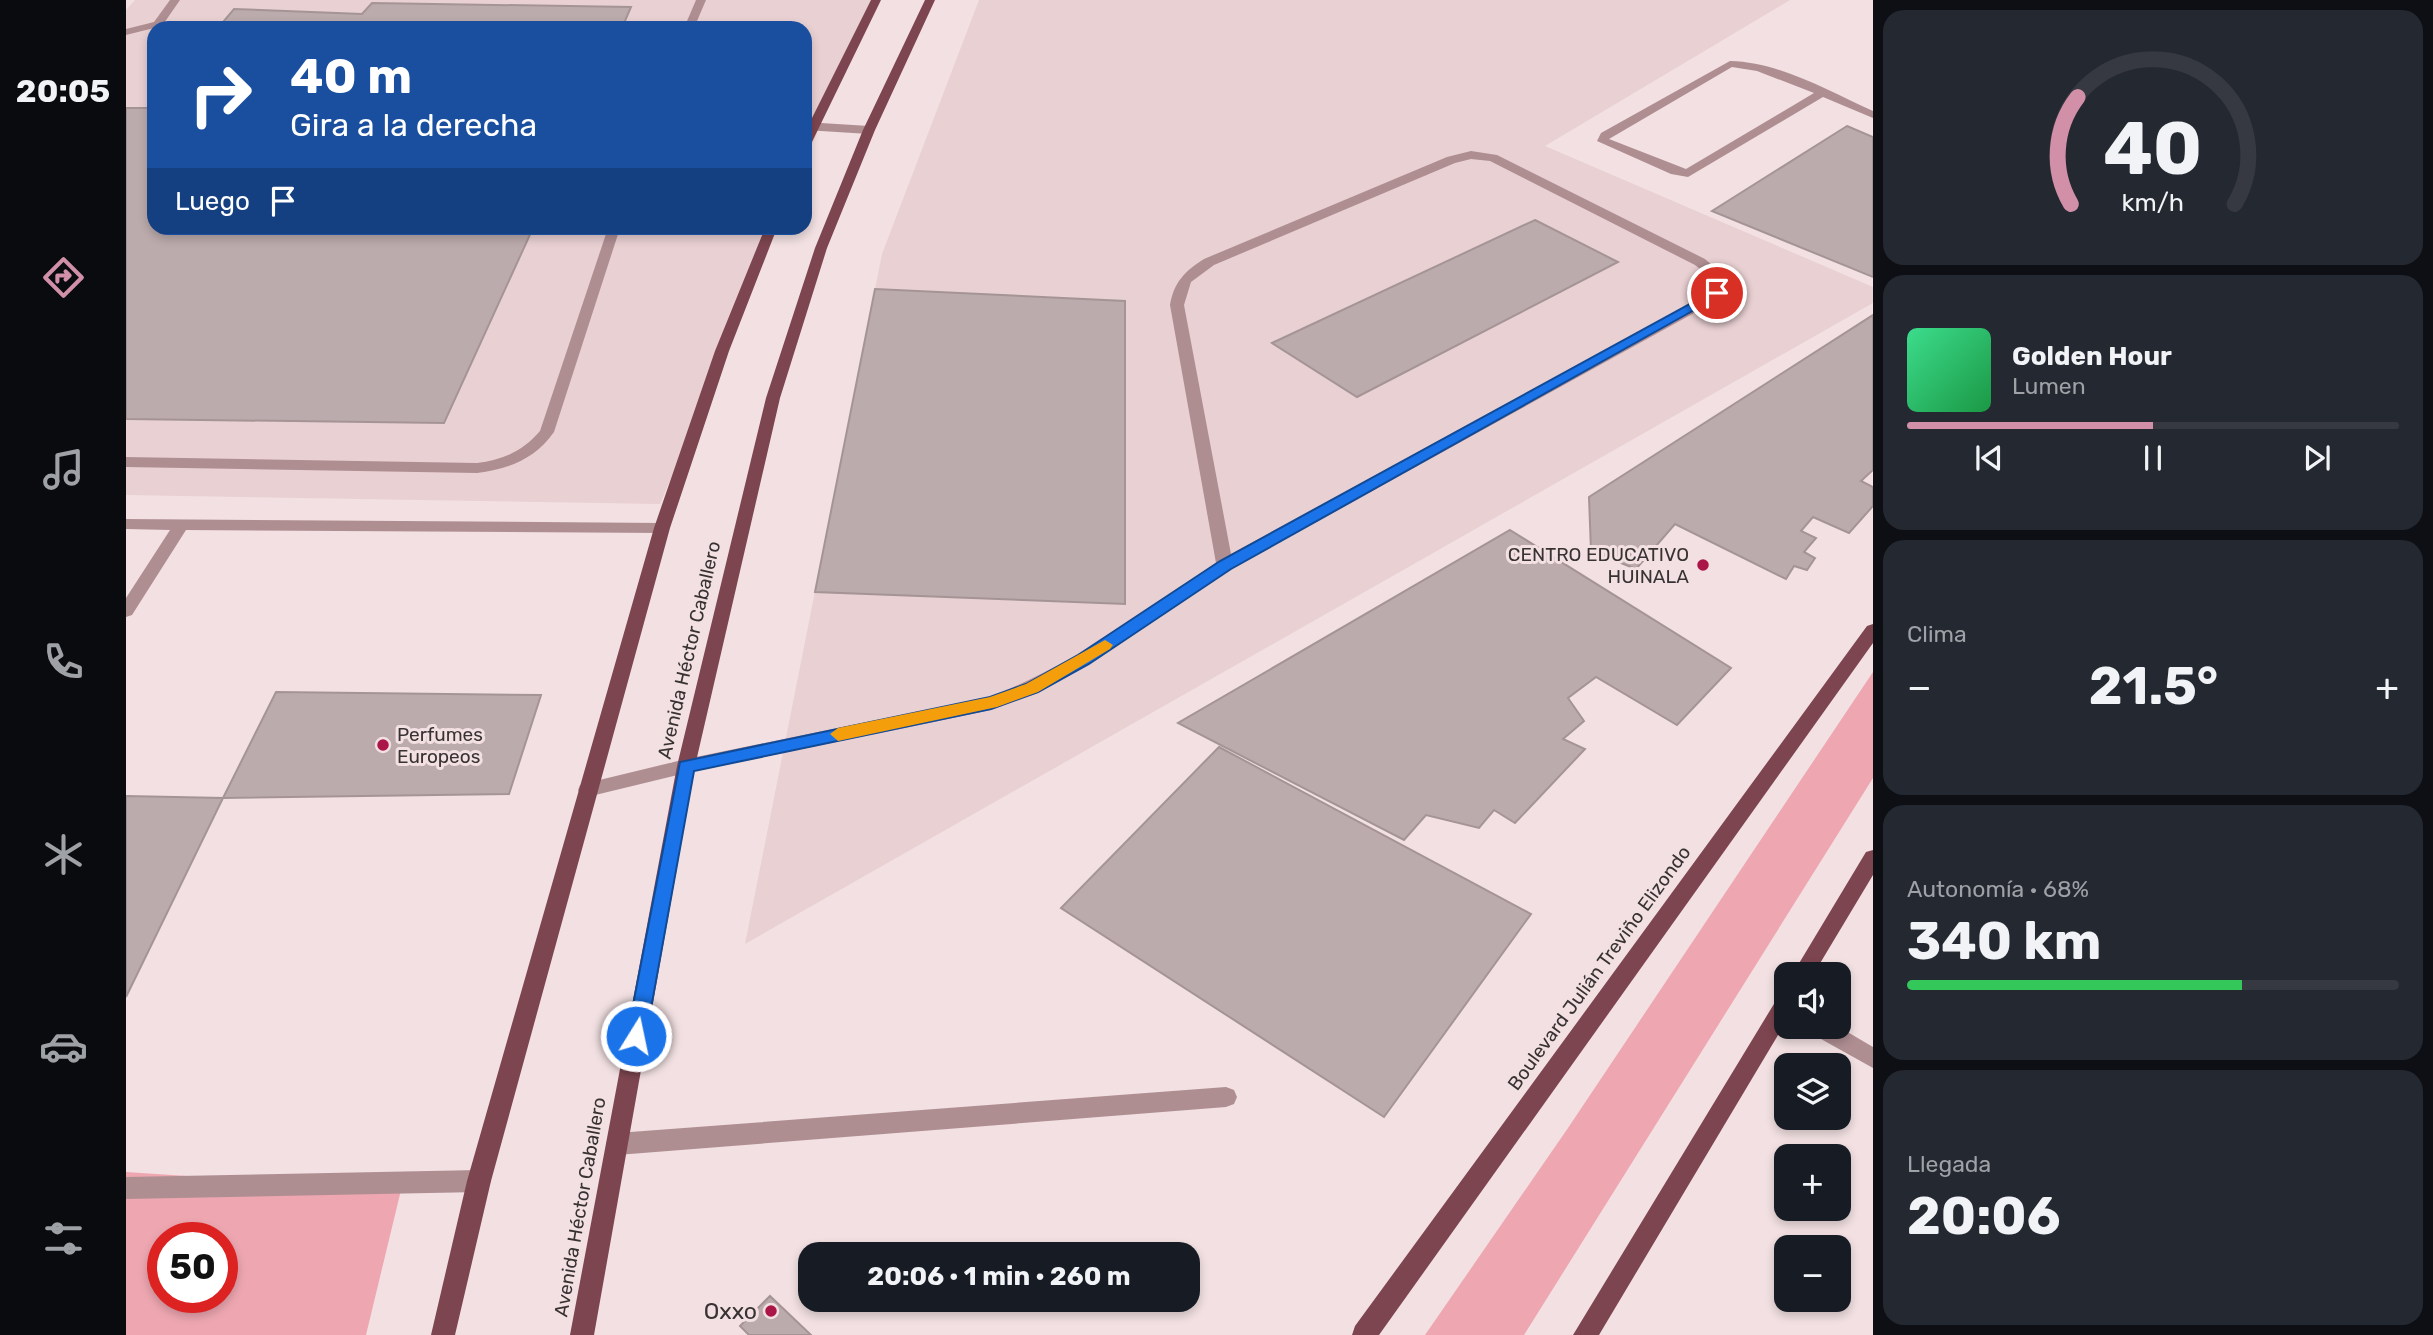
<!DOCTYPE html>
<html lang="es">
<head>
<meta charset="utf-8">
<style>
	body { margin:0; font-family:Rubik,sans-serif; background:#242831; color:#f1f3f6; height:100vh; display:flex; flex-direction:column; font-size:26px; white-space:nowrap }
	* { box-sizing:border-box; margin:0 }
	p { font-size:23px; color:#9ea1a6 }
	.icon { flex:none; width:38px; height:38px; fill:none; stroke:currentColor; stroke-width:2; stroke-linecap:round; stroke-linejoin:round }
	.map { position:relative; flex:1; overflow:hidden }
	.sheet { display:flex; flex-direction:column; gap:10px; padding:10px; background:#0d0f14; width:560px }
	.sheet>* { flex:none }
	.hud { position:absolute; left:21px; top:21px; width:665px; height:214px; border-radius:21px; box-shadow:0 4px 10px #0003; background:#1a4fa0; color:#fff; overflow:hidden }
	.tools { position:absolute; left:1648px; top:962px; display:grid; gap:14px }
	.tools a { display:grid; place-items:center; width:77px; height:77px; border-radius:14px; background:#171b24; box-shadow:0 4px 10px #0003; font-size:35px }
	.speed { position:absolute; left:21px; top:1222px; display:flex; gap:14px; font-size:35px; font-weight:700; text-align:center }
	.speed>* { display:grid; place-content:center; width:91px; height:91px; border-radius:50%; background:#171b24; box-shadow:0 4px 10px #0003; line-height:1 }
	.speed .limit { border:10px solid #d22; background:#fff; color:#111 }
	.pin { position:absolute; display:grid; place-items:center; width:60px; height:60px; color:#fff; margin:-30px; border:4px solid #fff; border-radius:50%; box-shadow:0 2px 7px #0007 }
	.me { position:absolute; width:77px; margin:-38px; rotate:10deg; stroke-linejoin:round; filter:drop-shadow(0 0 5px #0008) }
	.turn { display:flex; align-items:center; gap:24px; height:147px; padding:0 28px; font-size:32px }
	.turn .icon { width:91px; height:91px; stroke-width:2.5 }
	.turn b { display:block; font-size:49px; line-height:60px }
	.then { display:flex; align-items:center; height:66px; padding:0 28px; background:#0003; gap:14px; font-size:26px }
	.big { font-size:52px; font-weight:700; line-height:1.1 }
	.sheet .card { flex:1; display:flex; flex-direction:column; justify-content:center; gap:10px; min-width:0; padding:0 24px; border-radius:21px; background:#242831 }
	.sheet .dial { align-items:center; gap:0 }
	.dial svg { height:182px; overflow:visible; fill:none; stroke:#363941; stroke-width:7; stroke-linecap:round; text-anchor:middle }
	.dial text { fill:#f1f3f6; stroke:none }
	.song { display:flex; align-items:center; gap:21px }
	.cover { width:84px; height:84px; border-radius:10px; background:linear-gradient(135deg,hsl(150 70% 55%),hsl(140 70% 35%)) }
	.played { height:7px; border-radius:4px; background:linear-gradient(90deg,#d190a7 50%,#363941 50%) }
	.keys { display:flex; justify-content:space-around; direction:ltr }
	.heat { display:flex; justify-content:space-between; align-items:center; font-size:38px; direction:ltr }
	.charge { height:10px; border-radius:5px; background:linear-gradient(90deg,#34c759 68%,#363941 0) }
	.trip { position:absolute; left:672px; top:1242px; width:402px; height:70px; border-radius:21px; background:#171b24; box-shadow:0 4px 10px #0003; font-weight:700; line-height:70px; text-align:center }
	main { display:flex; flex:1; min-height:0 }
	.dock { display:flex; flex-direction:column; width:126px; justify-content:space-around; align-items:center; background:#090b0e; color:#9ea1a6 }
	.dock .icon { width:49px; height:49px }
	.dock .selected { color:#d190a7 }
	.dock b { font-size:32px; color:#f1f3f6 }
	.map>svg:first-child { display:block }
	.built { fill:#e9d0d3 }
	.green { fill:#eea7b1; fill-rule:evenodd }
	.building { fill:#bcabad; stroke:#a59496; stroke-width:2 }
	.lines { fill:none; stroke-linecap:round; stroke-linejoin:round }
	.minor { fill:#af8e92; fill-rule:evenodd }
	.major { fill:#7d454f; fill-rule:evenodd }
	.route { fill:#1a73e8; stroke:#114b97; stroke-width:2 }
	.slow { fill:#f59e0b }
	.poi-dot { fill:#aa1647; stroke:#f2e0e2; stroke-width:2.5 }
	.labels { text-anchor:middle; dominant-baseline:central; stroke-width:6; stroke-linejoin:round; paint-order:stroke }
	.poi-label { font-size:19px; fill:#383232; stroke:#f2e0e2; text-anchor:end }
	.street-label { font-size:19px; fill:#383232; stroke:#f2e0e2 }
	.near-poi-label { font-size:23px; fill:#383232; stroke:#f2e0e2; text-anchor:end }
</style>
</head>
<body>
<main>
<nav class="dock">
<b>20:05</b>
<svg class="icon selected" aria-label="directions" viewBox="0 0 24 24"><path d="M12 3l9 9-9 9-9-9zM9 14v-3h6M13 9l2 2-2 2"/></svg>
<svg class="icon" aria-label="music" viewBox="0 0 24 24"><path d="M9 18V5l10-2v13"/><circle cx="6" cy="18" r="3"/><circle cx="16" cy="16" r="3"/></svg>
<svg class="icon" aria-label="phone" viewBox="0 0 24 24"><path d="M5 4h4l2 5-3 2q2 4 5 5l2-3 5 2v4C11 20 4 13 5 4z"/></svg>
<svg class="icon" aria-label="climate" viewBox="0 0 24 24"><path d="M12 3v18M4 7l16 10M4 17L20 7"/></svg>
<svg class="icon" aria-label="car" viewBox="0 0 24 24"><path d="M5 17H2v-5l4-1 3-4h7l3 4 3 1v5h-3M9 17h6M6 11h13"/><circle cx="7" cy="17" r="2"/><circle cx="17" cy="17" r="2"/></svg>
<svg class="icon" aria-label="filters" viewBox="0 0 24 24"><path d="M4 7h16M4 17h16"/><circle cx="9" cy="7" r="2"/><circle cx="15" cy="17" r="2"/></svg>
</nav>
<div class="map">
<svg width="1747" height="1335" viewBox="0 0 1747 1335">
	<rect width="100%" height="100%" fill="#f2e0e2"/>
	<path class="built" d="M9,0H747L679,161V28H28V228H651L534,504L0,495V10Z
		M853,0H1664L1419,146L1747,287V303L619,944L756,254Z"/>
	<path class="green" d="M1747,672V778L1398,1335H1299L1442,1128Z
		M0,1172L275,1190L240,1335H0ZM37,1237H96V1297H37Z"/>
	<path class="building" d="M246,3L505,7L496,28H92L108,9L236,14Z
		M28,101V228H407L318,423L0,419V108H22Z
		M1721,126L1747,137V277L1586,211Z
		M1409,220L1492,262L1231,397L1146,343Z
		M749,289L999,301V604L689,592Z
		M1747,315V470L1735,481L1747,487V506L1723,533L1687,517L1675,531L1690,538L1678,552L1689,558L1681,570L1668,566L1660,579L1549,524L1510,569L1465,551L1463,497Z
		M1384,530L1605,668L1551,725L1470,677L1442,698L1458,721L1437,739L1459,749L1389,823L1368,810L1353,828L1300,815L1278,840L1052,723Z
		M150,692L415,695L383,794L97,798Z
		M1093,747L1405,914L1258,1117L935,908Z
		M0,796L97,798L0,997Z
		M644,1296L685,1335H623L614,1326Z"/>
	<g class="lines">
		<path class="minor" d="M44,0H54L36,26L0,35V29L28,22Z
			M570,0H580L568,28H558Z
			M1604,61C1654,62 1702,91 1747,111V118L1697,97L1562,177L1545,174L1471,141L1475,133ZM1606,67L1631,71L1688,93L1560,169L1483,139Z
			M679,122L743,126L749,130L743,134L679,130Z
			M1345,151L1371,155L1579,259L1596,274L1598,288L1588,302L1105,569L964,664L912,693L865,710L560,773L461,797L454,795L452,790L454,785L461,783L560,759L863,697C946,666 1017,612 1090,563L1044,305C1048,282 1059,271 1078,259L1321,157ZM1345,159L1364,161L1569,265L1583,276L1585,288L1578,296L1105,554L1058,305L1065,282L1088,265L1329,163Z
			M482,228H494L428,432C409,459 383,469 351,473L0,467V457L351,463C377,460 397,451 414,431Z
			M0,519L536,523L544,528L536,533L60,530L6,615L0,617V598L44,530L0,529Z
			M1683,1027H1713L1747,1047V1068L1686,1034Z
			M1100,1087L1108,1090L1111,1097L1108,1104L1100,1107L491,1155L483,1152L480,1144L483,1136L491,1133Z
			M353,1170L361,1173L365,1181L361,1189L353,1192L0,1199V1177Z"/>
		<path class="major" d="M745,0H755L685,144L679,148V132Z
			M799,0H809L749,130L701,248L654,398L569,766L468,1335H444L551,766L640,398L689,248L737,130Z
			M639,228H651L603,351L544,528L365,1181L329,1335H305L341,1181L528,528L589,351Z
			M1747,624V643L1253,1335H1226L1229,1326L1741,626Z
			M1747,850V875L1687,975H1666L1740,852Z
			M1661,992V1020L1473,1335H1447L1654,994Z"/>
	</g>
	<path class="route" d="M1591,289L1595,290V295L1105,569L963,664L912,692L865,709L568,771L520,1036L517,1042L510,1045L504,1042L501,1036L554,762L864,697L900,684L952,655L1094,561Z"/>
	<path class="slow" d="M979,640L987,645L984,649L912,692L871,707L712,741L704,734L712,728L864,697L900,684Z"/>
	<g class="poi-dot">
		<circle cx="1577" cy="565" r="7"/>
		<circle cx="257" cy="745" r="7"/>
		<circle cx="645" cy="1311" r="7"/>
	</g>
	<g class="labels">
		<g class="poi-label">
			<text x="1563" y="554">CENTRO EDUCATIVO<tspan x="1563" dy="22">HUINALA</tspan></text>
			<text x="271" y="734" text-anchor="start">Perfumes<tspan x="271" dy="22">Europeos</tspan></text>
		</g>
		<g class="street-label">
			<text transform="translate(563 650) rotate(-77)">Avenida Héctor Caballero</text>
			<text transform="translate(1473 968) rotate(-54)">Boulevard Julián Treviño Elizondo</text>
			<text transform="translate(454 1207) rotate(-80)">Avenida Héctor Caballero</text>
		</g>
		<g class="near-poi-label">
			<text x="631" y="1311">Oxxo</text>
		</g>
	</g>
</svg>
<div class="tools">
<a><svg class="icon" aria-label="sound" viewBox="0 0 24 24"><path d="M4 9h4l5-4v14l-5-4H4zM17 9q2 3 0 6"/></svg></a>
<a><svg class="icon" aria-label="layers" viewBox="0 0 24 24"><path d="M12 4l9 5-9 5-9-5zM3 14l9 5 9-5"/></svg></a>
<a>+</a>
<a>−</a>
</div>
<div class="speed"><div class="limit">50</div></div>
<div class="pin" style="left:1591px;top:293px;background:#d93025"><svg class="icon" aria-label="arrive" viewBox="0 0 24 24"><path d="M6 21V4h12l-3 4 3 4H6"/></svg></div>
<svg class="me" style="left:510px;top:1036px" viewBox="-20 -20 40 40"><circle r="17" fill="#1a73e8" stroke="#fff" stroke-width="3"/><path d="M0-11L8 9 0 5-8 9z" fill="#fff"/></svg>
<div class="trip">20:06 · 1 min · 260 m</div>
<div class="hud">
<div class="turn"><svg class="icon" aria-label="right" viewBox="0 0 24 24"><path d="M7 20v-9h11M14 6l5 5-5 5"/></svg><div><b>40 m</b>Gira a la derecha</div></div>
<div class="then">Luego<svg class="icon" aria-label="arrive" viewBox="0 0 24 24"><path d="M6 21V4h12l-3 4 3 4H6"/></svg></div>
</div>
</div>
<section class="sheet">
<div class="card dial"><svg viewBox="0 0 100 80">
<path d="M14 69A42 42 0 1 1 86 69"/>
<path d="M14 69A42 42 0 0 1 17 22" stroke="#d190a7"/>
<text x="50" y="56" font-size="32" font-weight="700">40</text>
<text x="50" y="72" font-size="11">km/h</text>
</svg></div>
<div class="card">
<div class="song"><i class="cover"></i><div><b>Golden Hour</b><p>Lumen</p></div></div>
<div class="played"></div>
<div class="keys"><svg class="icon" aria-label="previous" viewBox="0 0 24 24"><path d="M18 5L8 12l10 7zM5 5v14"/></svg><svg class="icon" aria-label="pause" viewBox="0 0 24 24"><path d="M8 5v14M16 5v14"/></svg><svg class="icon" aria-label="next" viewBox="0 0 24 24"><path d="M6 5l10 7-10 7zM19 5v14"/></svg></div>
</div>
<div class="card"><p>Clima</p>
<div class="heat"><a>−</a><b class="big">21.5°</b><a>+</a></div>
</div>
<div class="card"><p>Autonomía · 68%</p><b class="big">340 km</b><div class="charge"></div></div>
<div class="card"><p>Llegada</p><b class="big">20:06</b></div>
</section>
</main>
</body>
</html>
